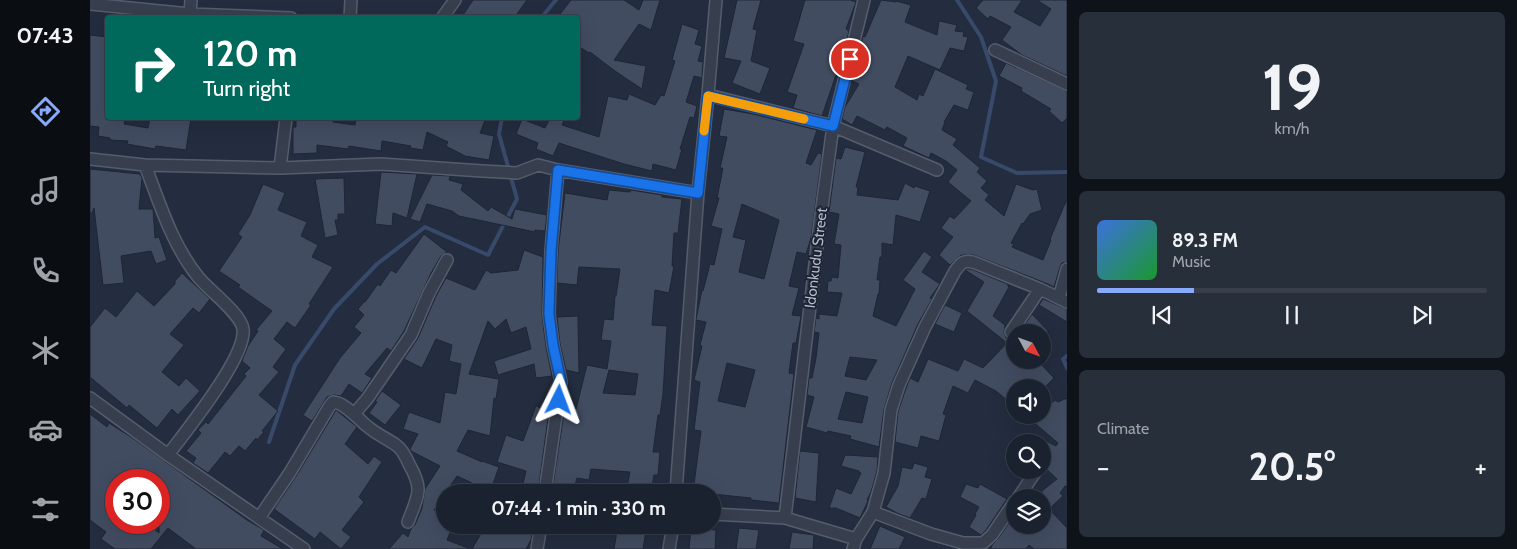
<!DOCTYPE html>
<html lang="en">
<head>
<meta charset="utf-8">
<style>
	body { margin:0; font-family:Cabin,sans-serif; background:#272f3b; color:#f1f3f6; height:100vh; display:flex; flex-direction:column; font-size:19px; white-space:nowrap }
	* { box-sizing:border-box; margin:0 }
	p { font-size:16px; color:#9fa4aa }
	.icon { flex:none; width:28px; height:28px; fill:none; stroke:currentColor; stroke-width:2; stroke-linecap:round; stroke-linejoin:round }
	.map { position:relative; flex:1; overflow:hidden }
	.side { display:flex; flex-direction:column; gap:12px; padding:12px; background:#0e131a; width:450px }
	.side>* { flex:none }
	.top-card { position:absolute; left:15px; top:15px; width:475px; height:105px; border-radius:5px; box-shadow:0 5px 20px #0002,0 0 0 1px #383f4b; background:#00695c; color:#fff; overflow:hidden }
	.needle { width:32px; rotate:131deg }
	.controls { position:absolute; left:916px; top:324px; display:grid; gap:10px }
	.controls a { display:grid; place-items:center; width:45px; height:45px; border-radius:50%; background:#1a222f; box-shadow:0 5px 20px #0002,0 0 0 1px #383f4b; font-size:25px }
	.speed { position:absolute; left:15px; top:469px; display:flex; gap:10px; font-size:25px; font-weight:700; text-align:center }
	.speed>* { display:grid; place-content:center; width:65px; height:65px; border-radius:50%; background:#1a222f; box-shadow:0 5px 20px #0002,0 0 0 1px #383f4b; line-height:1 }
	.speed .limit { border:8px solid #d22; background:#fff; color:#111 }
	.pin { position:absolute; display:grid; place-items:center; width:42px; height:42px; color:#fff; margin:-21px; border:2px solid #fff; border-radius:50%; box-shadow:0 1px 5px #0007 }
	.me { position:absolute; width:55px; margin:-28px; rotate:3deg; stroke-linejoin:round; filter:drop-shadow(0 0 4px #0008) }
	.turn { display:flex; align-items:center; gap:18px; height:105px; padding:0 15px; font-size:22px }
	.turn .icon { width:65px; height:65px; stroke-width:2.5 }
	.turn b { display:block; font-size:35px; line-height:42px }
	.big { font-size:38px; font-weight:700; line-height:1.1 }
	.side .tile { flex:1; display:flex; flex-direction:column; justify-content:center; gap:8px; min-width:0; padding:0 18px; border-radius:8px; background:#272f3b }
	.side .dial { align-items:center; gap:0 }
	.dial b { font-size:65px; line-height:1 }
	.song { display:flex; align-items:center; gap:15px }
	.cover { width:60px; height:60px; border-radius:8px; background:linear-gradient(135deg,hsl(220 70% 55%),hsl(130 70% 35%)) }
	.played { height:5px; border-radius:2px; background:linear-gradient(90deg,#87aafb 25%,#383f4b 25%) }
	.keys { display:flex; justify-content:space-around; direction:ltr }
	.heat { display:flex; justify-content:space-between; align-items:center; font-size:28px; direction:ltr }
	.trip { position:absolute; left:346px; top:484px; width:285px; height:50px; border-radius:25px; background:#1a222f; box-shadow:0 5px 20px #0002,0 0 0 1px #383f4b; font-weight:700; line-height:50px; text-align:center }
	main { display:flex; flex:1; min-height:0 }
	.menu { display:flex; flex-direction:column; width:90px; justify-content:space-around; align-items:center; background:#0a0e13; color:#9fa4aa }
	.menu .icon { width:35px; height:35px }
	.menu .active { color:#87aafb }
	.menu b { font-size:22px; color:#f1f3f6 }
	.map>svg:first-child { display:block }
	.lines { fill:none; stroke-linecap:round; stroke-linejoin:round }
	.stream { stroke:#384969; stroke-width:4 }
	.building { fill:#424c61; stroke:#1e2636; fill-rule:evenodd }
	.street-casing { stroke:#555d6d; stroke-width:14 }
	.street { stroke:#373f4f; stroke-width:11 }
	.route-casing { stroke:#114b97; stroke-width:12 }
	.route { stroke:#1a73e8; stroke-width:9 }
	.slow { stroke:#f59e0b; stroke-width:9 }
	.labels { text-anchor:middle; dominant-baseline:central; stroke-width:4; stroke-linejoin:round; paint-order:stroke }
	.street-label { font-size:15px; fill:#b3baca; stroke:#1c2434 }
</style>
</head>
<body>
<main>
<nav class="menu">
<b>07:43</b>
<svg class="icon active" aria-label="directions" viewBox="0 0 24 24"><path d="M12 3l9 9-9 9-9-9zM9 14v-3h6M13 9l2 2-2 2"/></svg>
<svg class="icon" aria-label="music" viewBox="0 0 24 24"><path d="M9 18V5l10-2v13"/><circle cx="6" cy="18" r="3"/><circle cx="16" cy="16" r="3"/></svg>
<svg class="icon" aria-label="phone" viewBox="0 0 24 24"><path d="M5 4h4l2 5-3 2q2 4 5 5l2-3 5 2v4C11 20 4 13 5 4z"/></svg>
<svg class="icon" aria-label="climate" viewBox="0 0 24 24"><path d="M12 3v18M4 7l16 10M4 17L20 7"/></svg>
<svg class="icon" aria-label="car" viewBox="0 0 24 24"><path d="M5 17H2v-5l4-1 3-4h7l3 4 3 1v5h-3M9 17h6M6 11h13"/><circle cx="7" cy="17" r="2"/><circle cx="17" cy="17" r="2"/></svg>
<svg class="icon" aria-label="filters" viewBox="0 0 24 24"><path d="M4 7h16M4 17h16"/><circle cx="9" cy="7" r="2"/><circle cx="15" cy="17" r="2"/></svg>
</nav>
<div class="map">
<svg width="977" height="549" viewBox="0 0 977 549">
	<rect width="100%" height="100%" fill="#232d3f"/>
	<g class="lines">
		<path class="stream" d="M867,0L891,37L906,81L891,157L927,173L977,172
			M451,18L466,0
			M977,356L973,359L977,368
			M179,442L205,365L244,309L287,264L335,227L398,255L427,199L409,134L412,118"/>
	</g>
	<path class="building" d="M383,0H437L424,18H371Z
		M481,0H534L549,10L553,0H570L561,30L549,24L524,60L556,66L552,89L525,71L500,52L499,53L488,46V18H467Z
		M647,0H671L663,29L667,30L661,61L680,68L670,94L642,83L651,61L634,58Z
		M715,0H760L766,2L756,29L759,31L748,76L746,75L732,116L703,108L707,95L697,92L714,44L703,41Z
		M791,0L806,2V1L821,5L815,22L847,35L849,21L867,25L865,31L874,32L873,36L878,37L874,51L860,48L850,70L818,56L805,87L827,100L829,94L833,96L845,69L878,85L876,89L884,92L878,110L864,105L854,122H855L852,130L867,139L863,145L890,168L887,172L897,181L891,188L899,195L895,200L914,216L926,184L943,190L947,189L952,210L940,214L933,224L932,223L921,243L924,244L922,247L953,260L961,240L960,239L977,199V262L972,263L970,267L964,287L958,284L884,255H871L860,265L849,255L863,237L851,228L860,216L864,219L881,201L858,182L867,170L856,161L841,153L839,158L813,146L817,138L797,127L795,130L767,116L762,125L752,119L755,107L769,84L762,81L773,36L775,37Z
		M893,0H932L924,12L950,26L961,9L947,0H977V76L932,55L912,40L921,27L900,16L898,19L886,8Z
		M592,24L609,30L605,44L612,46L608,61L613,62L612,78L604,76L596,102L607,106L604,118L600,117L590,149H592L586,170L563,164L562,171L534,164L469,143L463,156L446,149L448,143L426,134L432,119L455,128L460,118H475L472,125L509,137L518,96L537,100L539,94L565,105L571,95L574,96L585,61L582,60Z
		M0,35L18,37V118H35L34,124L58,128L60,118H101L96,150L66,146L65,149L37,144L38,141L20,140V138L8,136L9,127L0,126Z
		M916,63L977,91V118L972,123L959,111L961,109L931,91L932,88L909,76Z
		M634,109L663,114L727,130L716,163L721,165L728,153L732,154L721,238L716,254L707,252L699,286L709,288L702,315L711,316L706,343H703L699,373L704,374L689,503L661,500V498L622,494V492H603L611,431L604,430L610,382L604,380L612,346L610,345L616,322L606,320V319L612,290L613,291L620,264L624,265L632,229L621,226L629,198H627L633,168H630L637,137L629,136ZM652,204L689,220L674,279L649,272L656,240L643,237ZM637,363L665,370L655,407L628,401Z
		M206,118H243V122L265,125L266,118H396L390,133L404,136L399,160L375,156L356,146L358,142L337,132L333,150L320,148L321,146L292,141L291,151L259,146L258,149L227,145V153L203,154V127H206Z
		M755,147L775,152L766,187H768L767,195L808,200L815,183L824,188L825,186L840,191L830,222L806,215L803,245L792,243V257H790L787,280H790L789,294H788L783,316L806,326L825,289L813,280L834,251L842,257L832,272L850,284L840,298L842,299L828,324L802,383L794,409L789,447L760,439L761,436L738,431L737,433L716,427L724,397L717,395L719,378H722L726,358L729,333L724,332L726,318L729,319V314L747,316L752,293L737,292L738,281H741L742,277L748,278L751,245L744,244L749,214L739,212L746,158L751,159ZM760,357L787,360L776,380L755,376ZM756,392L778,397L772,423L748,419Z
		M0,169L50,174L52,178L49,209H63L65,238L69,237L77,260L66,264L61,251L31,256L34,283L13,285L4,208L2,213H0Z
		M291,172L327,174L317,218L303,213L302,226L285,224Z
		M342,175L360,176L359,180L373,184L371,190L398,211L401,207L422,219L425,209L457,215L455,231L445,230V232L369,216L362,211L337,204L330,222L320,219Z
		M254,178L255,214H248V220H245L248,235L235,238L225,179Z
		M173,184L195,193L188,210L217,222L211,236L228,245L222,257L243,267L219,304L221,305L205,328L197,322L184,339L196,349L183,367L189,372L169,395L188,411L172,431L174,432L167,440L166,438L155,451L149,446L140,456L135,452L118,473L103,463L106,458L96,451L111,433L108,430L116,422L118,424L156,376L154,374L160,368L152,361L158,346L168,331L166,330L182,311L148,287L150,285L129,271L152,237L148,234L160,215Z
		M519,190L540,192L541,190L572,195V197L592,199L588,233H584L582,266H584L579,293L565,290L562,325L577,326L573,394L570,415H568L563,452H570L568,475H564L561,492H536L540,472L501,469L499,480L487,478L483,492H462L475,406L486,409L497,365L517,369L521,341L511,340L514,319L523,320L525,296H526L530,269L489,267L487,285L467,283L468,251L475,193L517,200ZM519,370L548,374L545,395L513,393Z
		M334,234L357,252L351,256L341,273L314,331L301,351L297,348L275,374L282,378L272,393L259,384L251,396L244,395L237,397L222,421L213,415L250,358L271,333L264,327L274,315L268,309L274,302H275L288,284L290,286L301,270L306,273Z
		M434,250L453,257L452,315L456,347L462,376L446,378L444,364L408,375L404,361L441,349L436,327L421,333L416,319L405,329L398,321L379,374L409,379L406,399L404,398L400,436L378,430L367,451L392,462V461L409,467L400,492H381L384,484L367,476L344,510L355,514V525H363L357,540L378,548V549H299L313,533L318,537L321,529L325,525L332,508L335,489L350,466L321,451L320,449L328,434L313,429L319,412L350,423L355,392L366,394L371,364L359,361L362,345L346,339L332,368L314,359L328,338L346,296L356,278L385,290L396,270L401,273L428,270Z
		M877,269H881L920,285L919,286L917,285L919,287L903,316L915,325L914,332L916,338L921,339L925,338V360H947L964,378L954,388H925V407L906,391L885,380L878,393L863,386L853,414L856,415L849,441L831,436L828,448L805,442L808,412L816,388L820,378L828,382L838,359L868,371L874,359L893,368L917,343L877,311L894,282L875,270Z
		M92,273L120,299L109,313L103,308L80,334L94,345L72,372L89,386L96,378L110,391L88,415L82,409L67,428L39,405L37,408L0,377V327L15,308L26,317L47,291L64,306L85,284V281Z
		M953,299L977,309V322L949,305Z
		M855,305L872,313L864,332L845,324Z
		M942,314L959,332H939L933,327Z
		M488,316V322L489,373L476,370L470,344L467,317Z
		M292,391L311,405L295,425L279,413L287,402L285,401Z
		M977,398V487L975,486L970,493L973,496L959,509L977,528V549H944L939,545L936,549H901L902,545L908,539L925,514V525H952V491L967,479L952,465V439L966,446L968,443L935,415H952V413L965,400L968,402Z
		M446,406L459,411L448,492H431L436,471L407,462L416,435L433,441Z
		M246,410L267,427L255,444L278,464L284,456L292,462L269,497L274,502L252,530L261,537L251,549L230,532L225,539L184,509L205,478Z
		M0,414L17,427L19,423L41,437L157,520L174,530L171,536L193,549H106L78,528L61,549H25L11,539L16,532L0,520ZM26,480H69V533L56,522H26Z
		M710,451L729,453L726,502L705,498Z
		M755,455L788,457L787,471L781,492L777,500L778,501L770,518L746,508H739L746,488L761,494L771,473L769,472V471L751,466Z
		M824,463L838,467L835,477L842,479L836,499L832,498L820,518L807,513L796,507L808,486L812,467L822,469Z
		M876,484L888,488L890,484L917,499L896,530L891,535L879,527L886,515L885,514L889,507L870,497Z
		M396,525H427L442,534L441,540L436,549H382Z
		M528,525H557L553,549H524Z
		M790,526L815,537L809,549H780Z
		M601,528L626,530L625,549H599Z
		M649,528L669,530L666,549H646Z
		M702,532L724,535L723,549H699Z"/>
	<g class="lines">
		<defs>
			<path id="street" d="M0,4L100,14L201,18
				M100,14L101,0
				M260,18L261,0
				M352,18L365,0
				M905,50L977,84
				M618,95L743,126L847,170
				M0,159L55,165L190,168L291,164L392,171L427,173L448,165L468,170L608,193
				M55,165C70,204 82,245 109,278C120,291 151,314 153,329C157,356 96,431 78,455
				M190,168L196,118
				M969,298L977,269
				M921,332L950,289
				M0,398L78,455L214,549
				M264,414L277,399L321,335L339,293L357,260
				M455,492L471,382L463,345L459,314L461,251L468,170
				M586,492L608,193L618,95L626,0
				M928,498L946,471
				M783,512L841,534L873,543H893L902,535L925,501
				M622,514L695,518L766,539
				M169,518L199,474L239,407L243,402C254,402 268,419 277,426C286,434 296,438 306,445C312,449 316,457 319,464C334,490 328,495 318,522
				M695,518L730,222L743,126L774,0
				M447,549L451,525
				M579,549L583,525
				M763,549L766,539L783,512L794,473L801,410L809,385L835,327L865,271C871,263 873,260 883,262L950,289L977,302"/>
		</defs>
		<use href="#street" class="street-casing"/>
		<use href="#street" class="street"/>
	</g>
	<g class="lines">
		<defs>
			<path id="route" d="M469,400L471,382L463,345L459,314L461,251L468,170L608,193L618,96L743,126L760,59"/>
		</defs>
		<use href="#route" class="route-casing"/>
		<use href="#route" class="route"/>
		<path class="slow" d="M614,131L618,96L714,119"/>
	</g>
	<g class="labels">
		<g class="street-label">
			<text transform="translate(726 258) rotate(-83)">Idonkudu Street</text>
		</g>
	</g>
</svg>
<div class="controls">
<a><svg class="needle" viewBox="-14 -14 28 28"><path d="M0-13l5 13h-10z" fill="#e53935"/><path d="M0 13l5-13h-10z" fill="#9fa4aa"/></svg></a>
<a><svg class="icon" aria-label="sound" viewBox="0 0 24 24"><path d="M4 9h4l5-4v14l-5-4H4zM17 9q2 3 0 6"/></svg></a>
<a><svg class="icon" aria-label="search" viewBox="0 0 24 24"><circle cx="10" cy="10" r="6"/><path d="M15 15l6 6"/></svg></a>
<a><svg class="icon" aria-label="layers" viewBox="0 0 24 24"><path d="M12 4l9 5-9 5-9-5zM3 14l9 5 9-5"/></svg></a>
</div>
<div class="speed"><div class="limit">30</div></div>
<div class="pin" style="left:760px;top:59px;background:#d93025"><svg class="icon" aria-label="arrive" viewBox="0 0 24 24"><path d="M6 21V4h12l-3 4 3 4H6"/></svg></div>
<svg class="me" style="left:469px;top:400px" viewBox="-20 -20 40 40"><path d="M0-17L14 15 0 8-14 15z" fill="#1a73e8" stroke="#fff" stroke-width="4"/></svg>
<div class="trip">07:44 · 1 min · 330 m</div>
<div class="top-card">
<div class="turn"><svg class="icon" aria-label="right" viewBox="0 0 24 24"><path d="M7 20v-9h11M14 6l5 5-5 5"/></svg><div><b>120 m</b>Turn right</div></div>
</div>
</div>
<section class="side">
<div class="tile dial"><b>19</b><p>km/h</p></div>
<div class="tile">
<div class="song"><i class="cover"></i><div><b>89.3 FM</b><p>Music</p></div></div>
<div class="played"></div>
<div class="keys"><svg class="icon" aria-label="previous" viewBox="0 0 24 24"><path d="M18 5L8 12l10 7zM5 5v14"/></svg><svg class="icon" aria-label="pause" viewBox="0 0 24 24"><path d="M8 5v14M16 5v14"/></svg><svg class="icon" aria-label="next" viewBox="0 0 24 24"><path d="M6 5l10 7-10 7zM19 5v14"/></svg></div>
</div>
<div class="tile"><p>Climate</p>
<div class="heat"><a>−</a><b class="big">20.5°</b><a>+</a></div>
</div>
</section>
</main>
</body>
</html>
